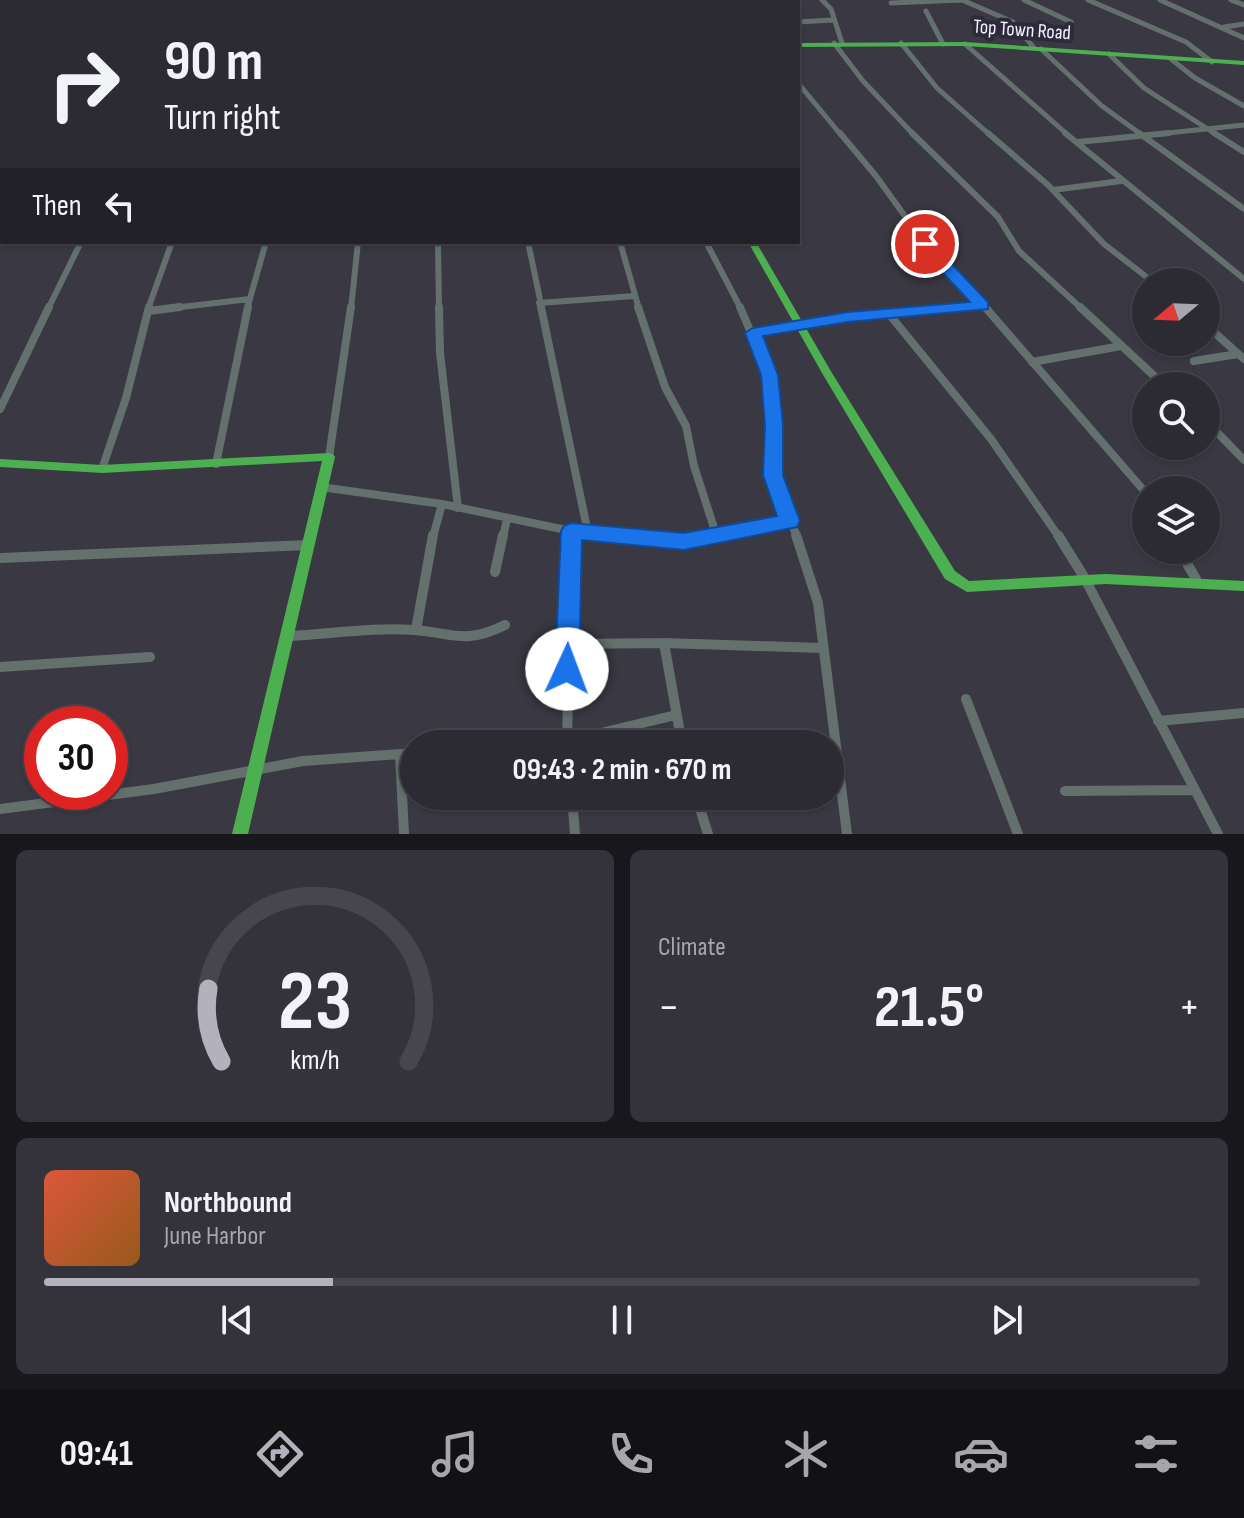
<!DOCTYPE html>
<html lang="en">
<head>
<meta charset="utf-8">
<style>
	body { margin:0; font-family:"Sofia Sans Condensed",sans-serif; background:#34323a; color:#f1f3f6; height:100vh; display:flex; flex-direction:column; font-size:30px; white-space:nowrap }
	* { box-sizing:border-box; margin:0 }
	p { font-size:26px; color:#a6a7ac }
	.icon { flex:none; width:44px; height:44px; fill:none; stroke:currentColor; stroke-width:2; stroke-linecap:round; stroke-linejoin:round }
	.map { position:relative; height:834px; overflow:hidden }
	.panel { display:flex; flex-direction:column; gap:16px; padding:16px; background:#18171c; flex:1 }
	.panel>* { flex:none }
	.top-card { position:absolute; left:0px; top:0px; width:800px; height:244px; box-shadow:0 2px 6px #0004,0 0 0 2px #48464d; background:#2c2a32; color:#f1f3f6; overflow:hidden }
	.needle { width:52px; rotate:251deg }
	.buttons { position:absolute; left:1132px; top:268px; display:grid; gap:16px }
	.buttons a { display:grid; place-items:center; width:88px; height:88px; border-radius:50%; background:#2c2a32; box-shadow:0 2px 6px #0004,0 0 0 2px #48464d; font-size:40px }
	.speed { position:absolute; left:24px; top:706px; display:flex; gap:16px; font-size:40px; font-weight:700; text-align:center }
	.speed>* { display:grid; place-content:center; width:104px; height:104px; border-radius:50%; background:#2c2a32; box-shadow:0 2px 6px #0004,0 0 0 2px #48464d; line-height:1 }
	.speed .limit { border:12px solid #d22; background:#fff; color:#111 }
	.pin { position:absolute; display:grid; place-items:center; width:68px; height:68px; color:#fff; margin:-34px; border:4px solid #fff; border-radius:50%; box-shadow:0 2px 8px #0007 }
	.me { position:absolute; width:88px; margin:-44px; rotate:2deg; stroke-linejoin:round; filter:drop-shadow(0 0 6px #0008) }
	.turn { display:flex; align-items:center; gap:28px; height:168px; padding:0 32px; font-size:36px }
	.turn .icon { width:104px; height:104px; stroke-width:2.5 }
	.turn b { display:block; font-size:56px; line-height:68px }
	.then { display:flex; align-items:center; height:76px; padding:0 32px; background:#0003; gap:16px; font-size:30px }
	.big { font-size:60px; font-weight:700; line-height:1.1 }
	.panel .tile { flex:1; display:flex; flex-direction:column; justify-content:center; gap:12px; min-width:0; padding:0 28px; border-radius:12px; background:#34323a }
	.panel .dial { align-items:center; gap:0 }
	.dial svg { height:208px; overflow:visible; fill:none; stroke:#48464d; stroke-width:7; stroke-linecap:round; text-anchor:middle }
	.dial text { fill:#f1f3f6; stroke:none }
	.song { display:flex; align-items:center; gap:24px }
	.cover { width:96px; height:96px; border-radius:12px; background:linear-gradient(135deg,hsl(10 70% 55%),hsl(30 70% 35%)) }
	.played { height:8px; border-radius:4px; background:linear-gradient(90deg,#b3b1bc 25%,#48464d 25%) }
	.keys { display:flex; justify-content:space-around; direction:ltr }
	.heat { display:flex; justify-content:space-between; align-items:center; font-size:44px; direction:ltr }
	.panel .tiles { flex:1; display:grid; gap:16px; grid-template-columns:1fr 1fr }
	.tile:last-child { grid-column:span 2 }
	.trip { position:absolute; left:400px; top:730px; width:444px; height:80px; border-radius:40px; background:#2c2a32; box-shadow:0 2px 6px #0004,0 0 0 2px #48464d; font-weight:700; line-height:80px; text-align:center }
	.menu { display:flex; height:128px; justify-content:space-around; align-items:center; background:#121114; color:#a6a7ac }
	.menu .icon { width:56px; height:56px }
	.menu .active { color:#b3b1bc }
	.menu b { font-size:36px; color:#f1f3f6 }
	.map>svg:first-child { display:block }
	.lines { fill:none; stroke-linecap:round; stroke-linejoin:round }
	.street-far3 { stroke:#64706e; stroke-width:5 }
	.street-far2 { stroke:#64706e; stroke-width:6 }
	.street-far1 { stroke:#64706e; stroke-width:8 }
	.street { stroke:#64706e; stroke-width:10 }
	.fast { fill:#4caf50; fill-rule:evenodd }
	.route { fill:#1a73e8; stroke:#114b97; stroke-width:2 }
	.labels { text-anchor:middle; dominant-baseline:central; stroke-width:8; stroke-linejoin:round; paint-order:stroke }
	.far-street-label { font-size:20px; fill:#f4f2fe; stroke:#2e2a3b }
</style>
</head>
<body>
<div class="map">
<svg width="1244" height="834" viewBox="0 0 1244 834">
	<rect width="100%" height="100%" fill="#3a3842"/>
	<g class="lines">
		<path class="street-far3" d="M822,0L831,9L842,43
			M962,0L1013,22L1034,48
			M1024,0L1071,22
			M1088,0L1186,42L1212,62
			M1160,0L1244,38
			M1231,0L1244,5
			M635,2L654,0
			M891,3L962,0
			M926,11L943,44
			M798,22L833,20
			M1224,27L1244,24
			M834,43L863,81L914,135
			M901,43L937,88L990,135
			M965,44L1068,135
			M1041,49L1102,106L1142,135
			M1109,54L1144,88L1217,135
			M1171,59L1195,78L1244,106
			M798,83L841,135
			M1149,135L1244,125"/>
		<path class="street-far2" d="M840,133L876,176L925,244L986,309
			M912,133L998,217L1019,251L1082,309
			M988,133L1048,185L1104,244L1153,282
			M1065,133L1244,279
			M1139,133L1244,209
			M1214,133L1244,152
			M1078,142L1169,133
			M1053,190L1121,181
			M0,237L2,234
			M438,242L439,309
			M528,242L542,309
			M620,242L639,309
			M706,242L741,309
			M539,303L634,296
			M48,309L81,242
			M148,309L172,242
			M164,309L250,299
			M247,309L266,242
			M351,309L358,242
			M934,309L982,305"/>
		<path class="street-far1" d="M439,307L440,353L458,508
			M541,307L588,533
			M638,307L665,387L686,426L694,466L716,534
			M740,307L769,375L774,425L773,475L797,537
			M985,307L1146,493
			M1080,307L1165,386
			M149,311L180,307
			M889,314L991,439L1059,537
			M1206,325L1244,359
			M753,333L848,317L957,307
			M1194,361L1238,354
			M1032,362L1121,346
			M0,409L49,307
			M1206,421L1244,460
			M329,457L351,307
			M216,464L248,307
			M102,469L126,398L149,307
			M321,487L442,504L571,531L624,537
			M433,537L442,504
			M503,537L507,519
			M571,537V531
			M704,537L789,521"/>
		<path class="street" d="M607,535C644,540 677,542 714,535
			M796,535L818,603L847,834
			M1058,535L1084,577L1218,834
			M1179,550L1196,579
			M0,558L309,545
			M495,572L503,535
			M416,630L433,535
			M290,636C330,634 374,627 414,630C454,633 464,645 505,625
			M664,643L682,744
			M567,644L664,643L822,648
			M0,667L150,657
			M966,699L1018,834
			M1158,721L1244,713
			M555,744L676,715
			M567,744L571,535
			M400,754L404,834
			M1065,791L1194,790
			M572,796L575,834
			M696,796L708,834
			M0,809L154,789L303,761L414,753"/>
		<path class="fast" d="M965,42L1244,61V65L965,46L798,47V43Z
			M748,242H756L832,373L955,571L969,581L1106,574L1244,581V591L1106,584L967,592L945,579L822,373Z
			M329,453L333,454L335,457L248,834H232L322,461L102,473L0,467V459L102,465Z"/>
	</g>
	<path class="route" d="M925,239L930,241L988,302V309L848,322L763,336L778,375L783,425V475L800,521L797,527L684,550L582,540L579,669L575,676L567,679L558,676L555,669L561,531L564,526L571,523L684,533L777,516L763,475L765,425L761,375L745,333L753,328L848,312L970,302L919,247L917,244Z"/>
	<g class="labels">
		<g class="far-street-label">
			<text transform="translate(1022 30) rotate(4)">Top Town Road</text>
		</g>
	</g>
</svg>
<div class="buttons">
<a><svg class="needle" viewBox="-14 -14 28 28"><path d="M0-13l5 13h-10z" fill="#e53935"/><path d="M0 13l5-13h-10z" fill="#a6a7ac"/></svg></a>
<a><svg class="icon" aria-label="search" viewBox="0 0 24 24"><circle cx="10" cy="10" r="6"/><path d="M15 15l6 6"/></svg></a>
<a><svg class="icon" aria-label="layers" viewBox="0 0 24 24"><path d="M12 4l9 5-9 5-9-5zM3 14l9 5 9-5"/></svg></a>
</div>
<div class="speed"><div class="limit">30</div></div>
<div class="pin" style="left:925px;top:244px;background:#d93025"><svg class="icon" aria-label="arrive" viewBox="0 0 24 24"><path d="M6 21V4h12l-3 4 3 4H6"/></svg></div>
<svg class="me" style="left:567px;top:669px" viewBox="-20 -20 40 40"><circle r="19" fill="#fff"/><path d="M0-13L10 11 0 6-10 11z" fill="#1a73e8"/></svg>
<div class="trip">09:43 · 2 min · 670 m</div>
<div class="top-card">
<div class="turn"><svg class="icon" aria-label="right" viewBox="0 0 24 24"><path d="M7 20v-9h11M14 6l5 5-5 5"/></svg><div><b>90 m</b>Turn right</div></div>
<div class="then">Then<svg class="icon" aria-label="left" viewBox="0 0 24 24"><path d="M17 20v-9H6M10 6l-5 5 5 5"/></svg></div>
</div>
</div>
<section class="panel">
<div class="tiles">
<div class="tile dial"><svg viewBox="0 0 100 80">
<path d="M14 69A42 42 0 1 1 86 69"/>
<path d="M14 69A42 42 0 0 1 9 41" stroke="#b3b1bc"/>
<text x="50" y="56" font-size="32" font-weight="700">23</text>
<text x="50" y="72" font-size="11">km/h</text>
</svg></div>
<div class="tile"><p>Climate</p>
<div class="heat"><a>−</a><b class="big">21.5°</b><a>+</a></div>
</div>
<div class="tile">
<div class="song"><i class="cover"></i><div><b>Northbound</b><p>June Harbor</p></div></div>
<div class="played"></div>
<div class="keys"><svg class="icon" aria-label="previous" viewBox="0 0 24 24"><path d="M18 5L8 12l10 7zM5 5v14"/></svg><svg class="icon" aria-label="pause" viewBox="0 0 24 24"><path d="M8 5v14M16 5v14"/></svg><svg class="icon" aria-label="next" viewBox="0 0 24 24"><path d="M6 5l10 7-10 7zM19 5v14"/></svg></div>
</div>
</div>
</section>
<nav class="menu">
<b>09:41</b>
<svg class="icon active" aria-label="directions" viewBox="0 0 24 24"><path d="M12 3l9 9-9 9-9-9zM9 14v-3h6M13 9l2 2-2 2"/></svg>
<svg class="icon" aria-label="music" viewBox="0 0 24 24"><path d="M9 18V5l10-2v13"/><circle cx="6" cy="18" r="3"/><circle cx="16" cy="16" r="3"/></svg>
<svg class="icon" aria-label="phone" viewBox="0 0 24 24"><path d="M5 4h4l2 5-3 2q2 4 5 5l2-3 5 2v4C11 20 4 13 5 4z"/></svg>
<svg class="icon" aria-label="climate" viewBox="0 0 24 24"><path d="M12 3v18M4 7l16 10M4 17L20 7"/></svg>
<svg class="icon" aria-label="car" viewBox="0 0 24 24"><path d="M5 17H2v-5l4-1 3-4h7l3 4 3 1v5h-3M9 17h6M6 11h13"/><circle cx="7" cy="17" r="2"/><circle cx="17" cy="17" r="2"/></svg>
<svg class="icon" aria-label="filters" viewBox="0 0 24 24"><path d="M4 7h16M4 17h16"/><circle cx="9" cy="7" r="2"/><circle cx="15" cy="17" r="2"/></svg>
</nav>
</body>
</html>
